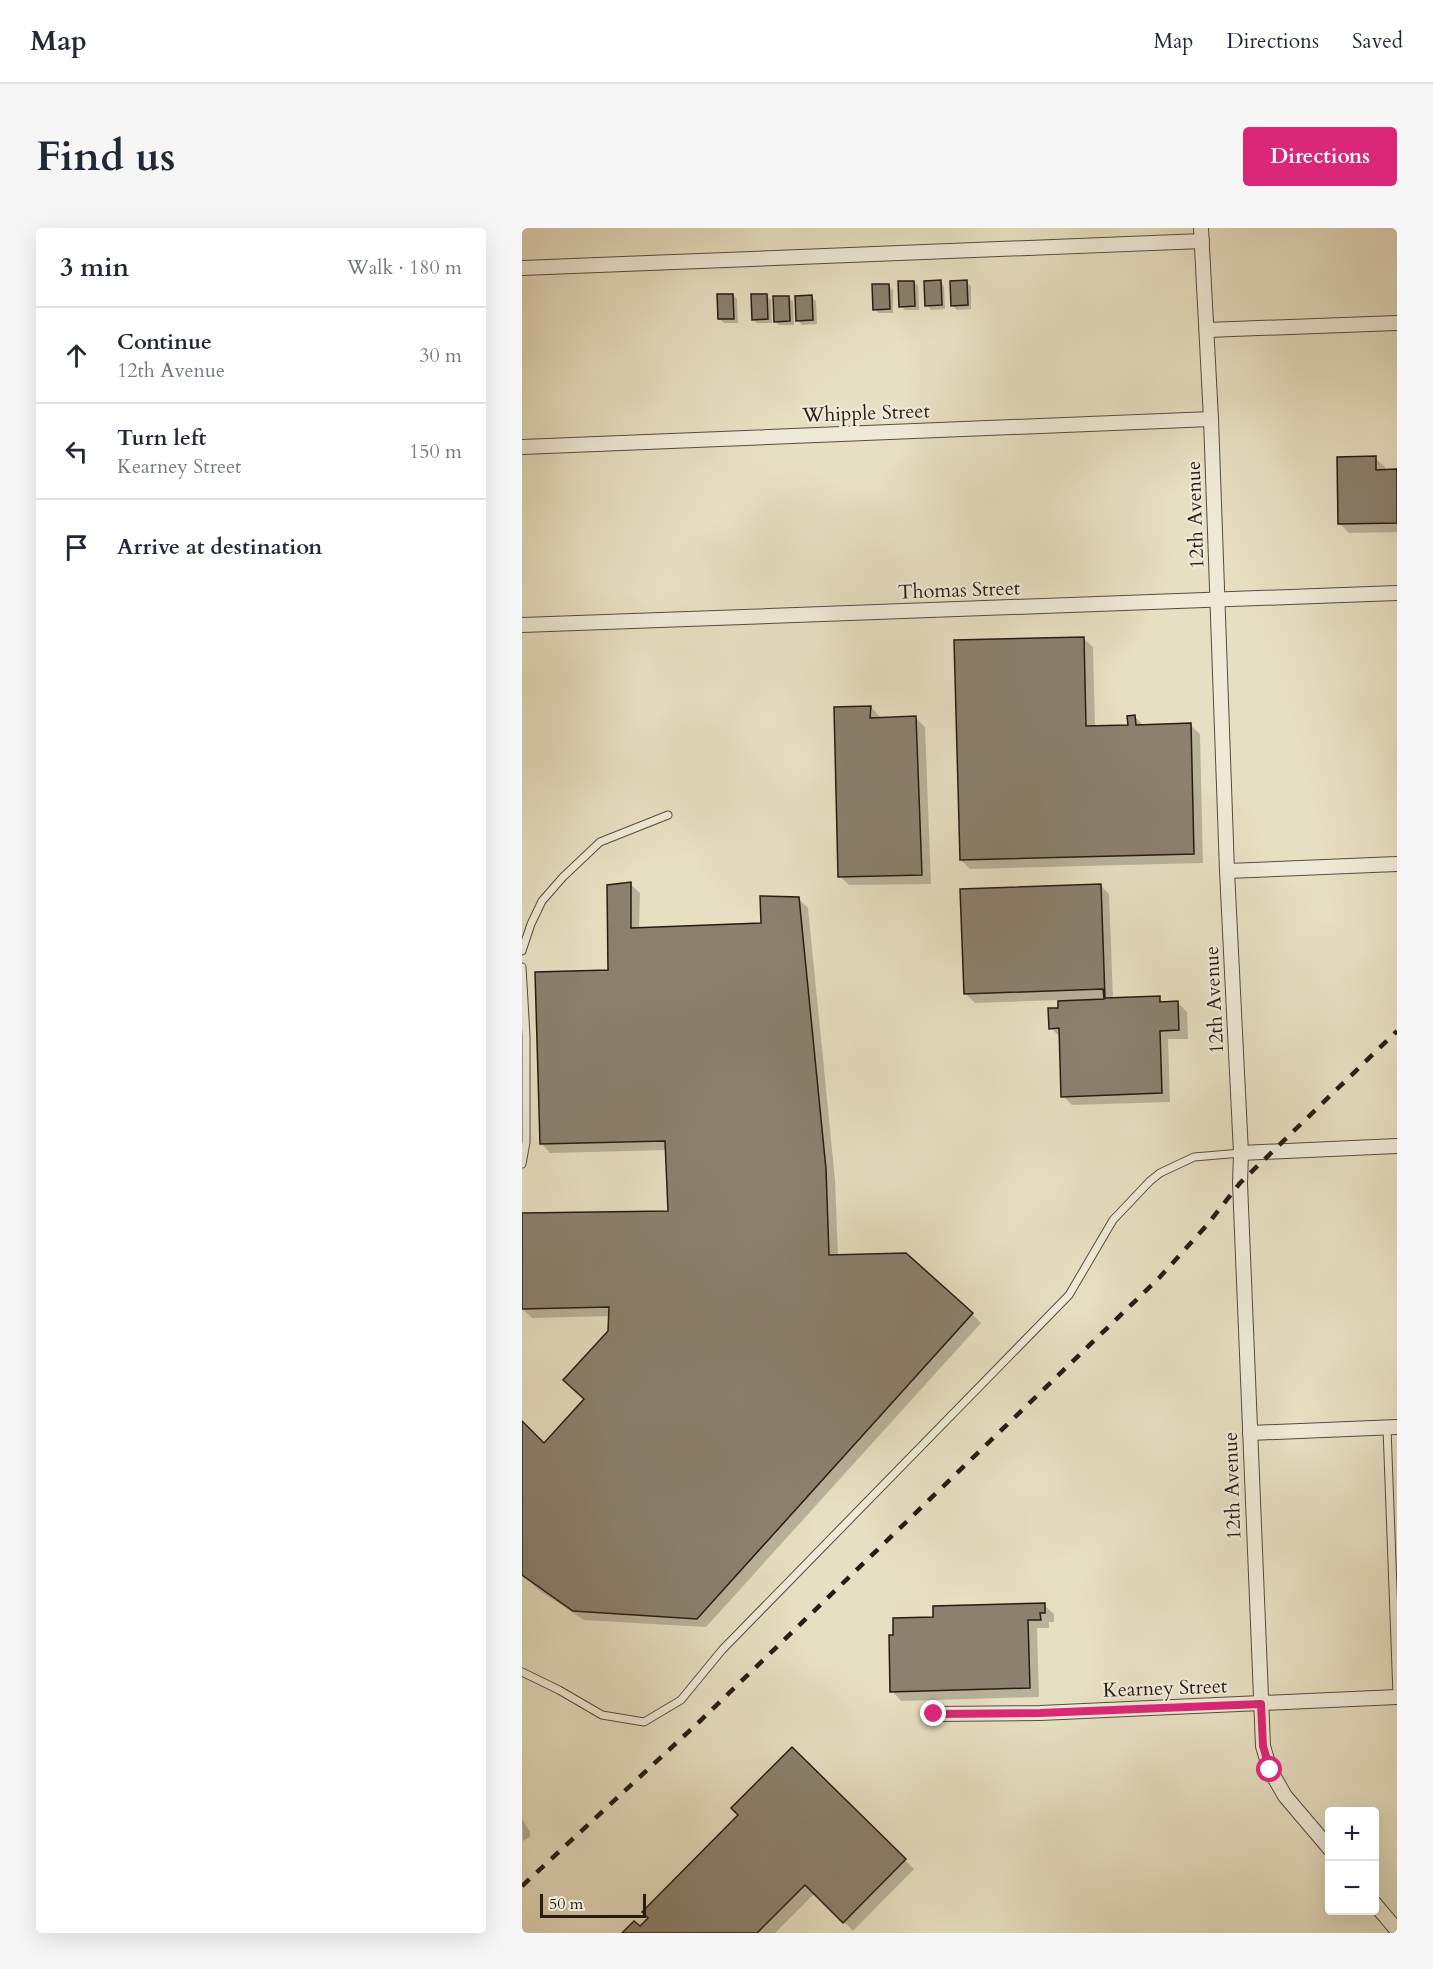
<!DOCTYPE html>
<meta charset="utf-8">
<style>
body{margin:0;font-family:Cardo,serif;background:#f6f6f7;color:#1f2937}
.controls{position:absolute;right:18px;bottom:18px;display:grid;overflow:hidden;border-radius:6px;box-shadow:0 6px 24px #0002}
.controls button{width:54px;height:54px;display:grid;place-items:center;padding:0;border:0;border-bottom:2px solid #e0e1e3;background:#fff;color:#1f2937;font:30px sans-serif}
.scale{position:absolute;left:18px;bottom:15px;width:106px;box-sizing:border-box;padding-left:6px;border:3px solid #271b14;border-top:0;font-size:16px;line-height:21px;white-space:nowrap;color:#271b14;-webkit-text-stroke:4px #efead7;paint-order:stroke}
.stop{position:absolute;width:18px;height:18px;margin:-14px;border:4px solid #db2777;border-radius:50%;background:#fff}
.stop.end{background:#db2777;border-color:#fff;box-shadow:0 2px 6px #0008}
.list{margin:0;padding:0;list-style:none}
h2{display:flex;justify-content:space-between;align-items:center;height:78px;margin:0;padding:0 24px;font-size:26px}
h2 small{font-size:20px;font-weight:400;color:#747a83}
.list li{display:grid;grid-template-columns:39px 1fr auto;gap:18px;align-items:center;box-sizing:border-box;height:96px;padding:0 24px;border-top:2px solid #e0e1e3}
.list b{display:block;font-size:22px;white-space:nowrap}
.list p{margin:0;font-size:20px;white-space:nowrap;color:#747a83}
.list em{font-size:20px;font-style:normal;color:#747a83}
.icon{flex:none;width:33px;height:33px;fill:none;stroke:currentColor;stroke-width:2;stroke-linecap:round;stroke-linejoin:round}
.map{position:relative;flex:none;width:875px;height:1705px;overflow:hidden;border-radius:6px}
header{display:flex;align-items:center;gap:36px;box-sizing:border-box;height:84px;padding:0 30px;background:#fff;border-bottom:2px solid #e0e1e3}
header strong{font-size:28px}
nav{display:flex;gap:33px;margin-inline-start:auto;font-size:21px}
.intro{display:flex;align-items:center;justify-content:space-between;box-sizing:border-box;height:144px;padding:0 36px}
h1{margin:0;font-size:42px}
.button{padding:15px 27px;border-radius:6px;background:#db2777;color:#fff;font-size:21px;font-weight:700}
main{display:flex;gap:36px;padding:0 36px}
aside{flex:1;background:#fff;border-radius:6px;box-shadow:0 6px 24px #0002}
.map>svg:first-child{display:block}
.shadow{fill:#0003}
.building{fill:#8b816e;stroke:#271b14;stroke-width:1.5}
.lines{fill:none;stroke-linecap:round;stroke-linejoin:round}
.lane-casing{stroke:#574c3f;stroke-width:9}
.street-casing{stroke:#574c3f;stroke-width:16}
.lane{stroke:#efead7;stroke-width:7}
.street{stroke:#efead7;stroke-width:14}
.rail{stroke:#271b14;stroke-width:4.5;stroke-dasharray:10 10;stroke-linecap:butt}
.route{stroke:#db2777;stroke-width:8}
.labels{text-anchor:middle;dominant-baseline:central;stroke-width:4.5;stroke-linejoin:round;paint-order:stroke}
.street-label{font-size:20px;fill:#271b14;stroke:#efead7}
</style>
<header>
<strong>Map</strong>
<nav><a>Map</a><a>Directions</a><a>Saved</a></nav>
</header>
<div class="intro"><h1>Find us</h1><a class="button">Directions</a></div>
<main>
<aside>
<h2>3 min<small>Walk · 180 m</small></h2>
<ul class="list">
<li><svg class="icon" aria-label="ahead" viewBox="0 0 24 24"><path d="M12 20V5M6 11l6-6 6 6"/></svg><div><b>Continue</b><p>12th Avenue</p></div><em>30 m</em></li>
<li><svg class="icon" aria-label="left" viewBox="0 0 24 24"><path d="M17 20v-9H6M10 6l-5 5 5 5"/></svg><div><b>Turn left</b><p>Kearney Street</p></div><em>150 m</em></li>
<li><svg class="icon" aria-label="arrive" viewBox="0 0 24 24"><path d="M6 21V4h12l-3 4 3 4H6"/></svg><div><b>Arrive at destination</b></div></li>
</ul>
</aside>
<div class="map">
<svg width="875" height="1705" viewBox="0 0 875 1705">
<rect width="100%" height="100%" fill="#e7dfc1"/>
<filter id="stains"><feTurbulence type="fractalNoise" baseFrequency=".00333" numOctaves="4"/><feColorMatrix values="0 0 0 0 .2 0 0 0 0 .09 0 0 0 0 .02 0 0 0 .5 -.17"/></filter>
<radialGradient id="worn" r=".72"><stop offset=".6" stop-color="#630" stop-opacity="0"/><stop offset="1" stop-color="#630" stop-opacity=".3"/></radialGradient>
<g class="shadow">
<path d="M392 54 396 58 397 82H383L379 78Z"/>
<path d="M418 54 422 58 423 81 409 82 405 77Z"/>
<path d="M444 54 449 58V81L435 82 431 78Z"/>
<path d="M366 57 371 62V85H357L353 81Z"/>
<path d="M211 67 215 71 216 95H202L197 91Z"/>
<path d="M244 67 249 72 250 95H235L231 91Z"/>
<path d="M266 69 271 74 272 97H257L253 93Z"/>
<path d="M289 69 294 73 295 96 280 97 276 93Z"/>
<path d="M853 230 863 239V243H875V304L827 305 818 296Z"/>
<path d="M561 410 571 419 573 499 607 498 613 489 622 498 668 497 678 506 681 635 448 641 439 632Z"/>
<path d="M349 479 358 489V491L394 490 403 499 409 656 327 657 318 648Z"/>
<path d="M108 656 118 665 117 701 240 696 277 671 286 680 313 952 316 1028 450 1086 459 1095 184 1399 62 1392 18 1363 0 1346V1196L22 1217 64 1171 88 1103V1088L10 1090 0 1080V987L148 984 145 922 28 925 19 915 87 743Z"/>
<path d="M578 657 587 666 591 772 637 770 642 775 655 774 665 784 666 811H646L648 874 550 877 541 868 539 810 529 800 537 781V772L453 775 444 766Z"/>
<path d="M522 1377 532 1386V1394H527V1400H515L517 1469 379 1473 370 1463Z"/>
<path d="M270 1521 392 1641 331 1703 293 1665 253 1705H102L118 1701 218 1587Z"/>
<path d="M0 1591 8 1604V1609L1 1613Z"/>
</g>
<g class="building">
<path d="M419 52 420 77 403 78 402 53Z"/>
<path d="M445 52 446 77 429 78 428 53Z"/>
<path d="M376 53H392L393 78 377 79Z"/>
<path d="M350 56H367L368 81 351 82Z"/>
<path d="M195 66H211L212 91H196Z"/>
<path d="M229 66H245L246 91 230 92Z"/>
<path d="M290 67 291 92 274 93 273 68Z"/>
<path d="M251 68H267L268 93 252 94Z"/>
<path d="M854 228V242L875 241V295L816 296 815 229Z"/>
<path d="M562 409 564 498 606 497 605 488 613 487 614 497 669 495 672 626 438 632 432 412Z"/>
<path d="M349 478 348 490 394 488 400 647 316 649 312 479Z"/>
<path d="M109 654V700L239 695 238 668 277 669 304 941 307 1027 384 1025 451 1085 175 1391 51 1383 0 1347V1193L22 1215 62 1171 41 1152 86 1103 87 1079 0 1081V985L146 983 143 913 18 916 13 744 86 742 85 657Z"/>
<path d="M579 656 583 770 638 768V774L656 773 657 802 638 803 640 865 539 869 537 800 527 801 526 780H536V773L582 771 581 761 442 766 438 661Z"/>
<path d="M523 1375V1385H518L519 1392H506L508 1460 368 1464 367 1407H371V1390L411 1389V1378Z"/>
<path d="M270 1519 384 1631 321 1695 283 1657 235 1705H100L112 1693 118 1698 126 1690 120 1684 216 1587 209 1580Z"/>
</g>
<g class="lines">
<defs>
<g id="lane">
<path d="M0 723 9 696 20 673 41 649 78 614 146 587"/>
<path d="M0 739 4 808V914L0 936"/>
<path d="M865 1200 875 1467"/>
<path d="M0 1444 37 1462 80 1487 122 1494 159 1472 200 1422 547 1067 591 992 628 953 638 945 672 929 719 925"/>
</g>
<g id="street">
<path d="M679 0 689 191 705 643 719 925 718 955 741 1518 748 1542 763 1568 808 1621"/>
<path d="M0 40 680 13"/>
<path d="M685 102 875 95"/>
<path d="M0 219 689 191"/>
<path d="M0 397 875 365"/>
<path d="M705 643 875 636"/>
<path d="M719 925 875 918"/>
<path d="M728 1205 875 1199"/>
<path d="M412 1486 518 1485 875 1469"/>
<path d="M852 1675 875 1702"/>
</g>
</defs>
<use href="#lane" class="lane-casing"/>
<use href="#street" class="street-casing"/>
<use href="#lane" class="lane"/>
<use href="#street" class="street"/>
<path class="rail" d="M0 1658 177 1494 637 1050 685 997 718 955 875 803"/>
</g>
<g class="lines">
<path class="route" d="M412 1486 518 1485 739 1476 741 1518 748 1542"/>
</g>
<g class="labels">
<g class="street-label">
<text transform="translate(344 185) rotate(-2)">Whipple Street</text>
<text transform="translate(673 287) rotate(-92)">12th Avenue</text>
<text transform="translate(437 362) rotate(-2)">Thomas Street</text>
<text transform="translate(692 772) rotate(-93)">12th Avenue</text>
<text transform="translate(710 1258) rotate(-92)">12th Avenue</text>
<text transform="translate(643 1460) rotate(-2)">Kearney Street</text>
</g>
</g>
<rect width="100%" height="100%" filter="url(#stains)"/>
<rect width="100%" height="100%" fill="url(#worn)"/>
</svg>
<div class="controls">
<button>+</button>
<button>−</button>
</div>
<div class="scale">50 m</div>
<div class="stop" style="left:748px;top:1542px"></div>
<div class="stop end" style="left:412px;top:1486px"></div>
</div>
</main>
